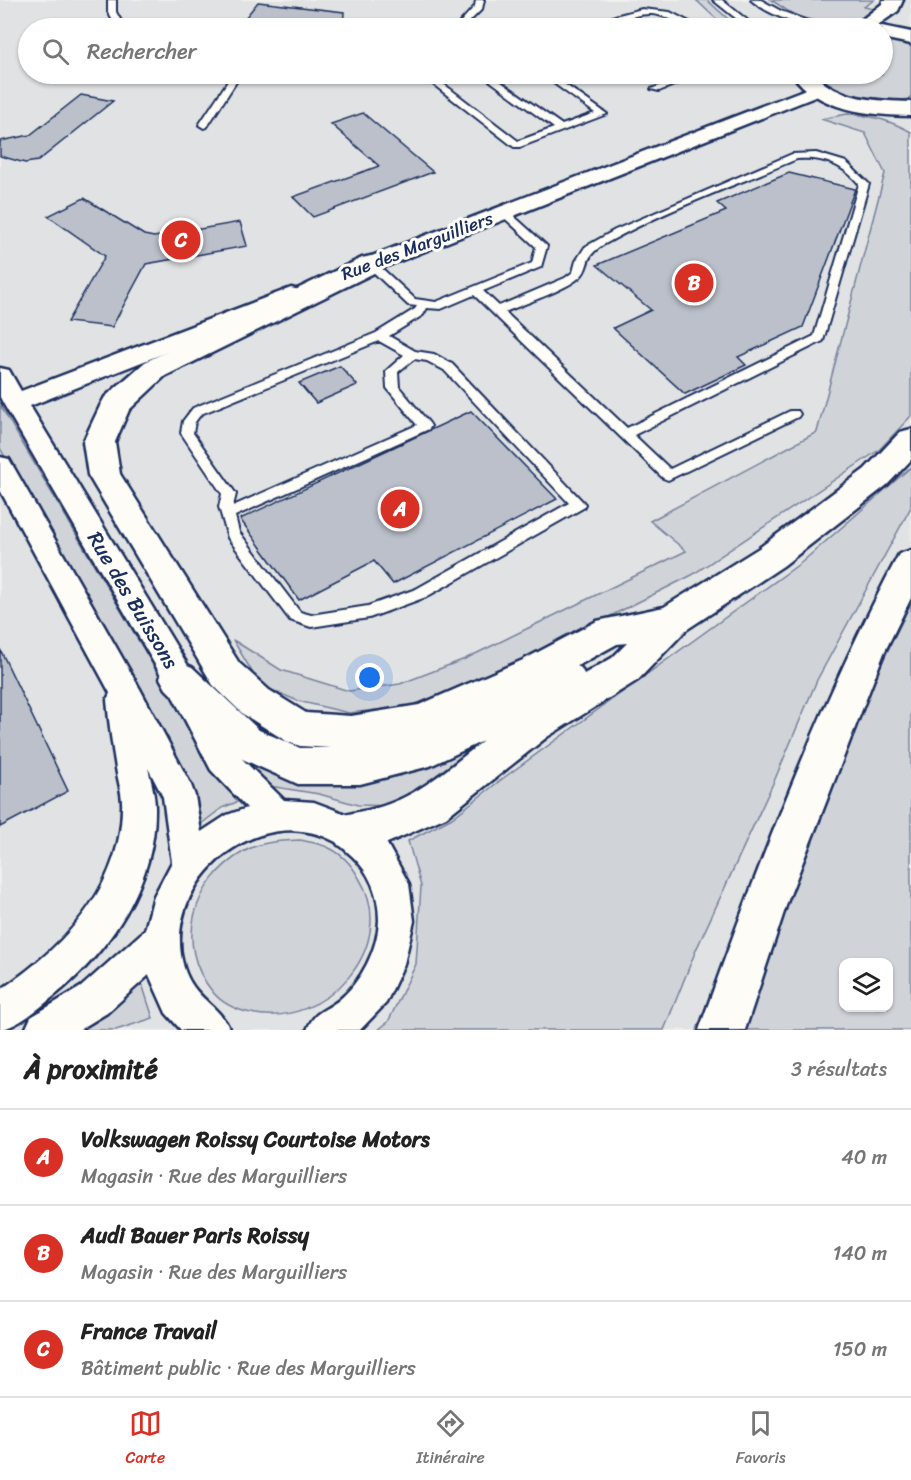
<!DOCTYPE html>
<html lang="fr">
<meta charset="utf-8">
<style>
body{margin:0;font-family:Sriracha,sans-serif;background:#f2f2f2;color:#222}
.controls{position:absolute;right:18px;bottom:18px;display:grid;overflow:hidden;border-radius:12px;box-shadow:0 2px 4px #0004}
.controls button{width:54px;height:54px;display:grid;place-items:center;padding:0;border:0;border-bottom:2px solid #e0e0e0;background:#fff;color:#222;font:30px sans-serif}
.you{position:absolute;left:370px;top:678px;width:21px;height:21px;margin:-15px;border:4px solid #fff;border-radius:50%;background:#1a73e8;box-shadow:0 0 0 9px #1a73e833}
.badge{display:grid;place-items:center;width:39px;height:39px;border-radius:50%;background:#d93025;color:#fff;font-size:20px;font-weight:700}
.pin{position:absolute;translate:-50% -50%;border:3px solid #fff;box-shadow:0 2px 6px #0006}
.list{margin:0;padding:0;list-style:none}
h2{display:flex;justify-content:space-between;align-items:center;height:78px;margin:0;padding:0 24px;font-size:26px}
h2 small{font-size:20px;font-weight:400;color:#767676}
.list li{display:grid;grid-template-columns:39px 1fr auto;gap:18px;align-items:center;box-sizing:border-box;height:96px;padding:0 24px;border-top:2px solid #e0e0e0}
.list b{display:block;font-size:22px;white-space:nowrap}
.list p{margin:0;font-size:20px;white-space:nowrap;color:#767676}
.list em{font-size:20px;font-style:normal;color:#767676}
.icon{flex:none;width:33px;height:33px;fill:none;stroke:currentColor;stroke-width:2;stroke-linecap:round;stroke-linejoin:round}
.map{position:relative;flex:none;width:911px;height:1030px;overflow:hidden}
.search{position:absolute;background:#fff;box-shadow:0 2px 4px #0004;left:18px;right:18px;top:18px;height:66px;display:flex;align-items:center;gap:15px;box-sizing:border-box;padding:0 21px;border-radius:33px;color:#767676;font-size:22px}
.sheet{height:366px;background:#fff}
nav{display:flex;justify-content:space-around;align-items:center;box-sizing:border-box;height:84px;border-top:2px solid #e0e0e0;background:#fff;font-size:16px;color:#767676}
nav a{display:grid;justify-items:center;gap:3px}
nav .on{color:#d93025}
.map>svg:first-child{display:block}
.built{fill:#e0e2e3;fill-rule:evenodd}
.green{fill:#d0d3d8;stroke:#76819b;stroke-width:1.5;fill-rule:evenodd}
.building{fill:#bbc0ca;stroke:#1b2f5e;stroke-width:1.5}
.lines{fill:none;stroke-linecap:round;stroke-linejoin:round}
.lane-casing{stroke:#1b2f5e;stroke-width:4}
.street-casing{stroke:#1b2f5e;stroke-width:5}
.secondary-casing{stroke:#1b2f5e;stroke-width:5}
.lane{fill:#fdfcf7;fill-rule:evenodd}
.street{fill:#fdfcf7;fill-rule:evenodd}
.secondary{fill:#fdfcf7;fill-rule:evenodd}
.labels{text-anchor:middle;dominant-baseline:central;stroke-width:6;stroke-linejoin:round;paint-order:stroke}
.far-street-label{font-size:18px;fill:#1b2f5e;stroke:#fdfcf7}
.street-label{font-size:21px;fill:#1b2f5e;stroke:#fdfcf7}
</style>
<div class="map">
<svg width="911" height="1030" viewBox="0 0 911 1030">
<rect width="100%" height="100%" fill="#f0f0ee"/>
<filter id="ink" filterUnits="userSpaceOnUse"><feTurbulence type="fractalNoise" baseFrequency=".0167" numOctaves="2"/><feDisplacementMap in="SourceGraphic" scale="12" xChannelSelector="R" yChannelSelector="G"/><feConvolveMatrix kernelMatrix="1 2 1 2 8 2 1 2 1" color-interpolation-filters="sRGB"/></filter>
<g filter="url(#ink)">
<path class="built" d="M0 0H911V1030H0ZM28 28H882V74H28ZM844 962H888V1008H844Z"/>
<g class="green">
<path d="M696 0H707L738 28H726Z"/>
<path d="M771 0H874L864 7 878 10C856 27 826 25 800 17 790 14 780 5 771 0Z"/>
<path d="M883 38 911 45V99C879 104 841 96 817 74H882Z"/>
<path d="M847 114C871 115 890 120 911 132V416L879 450 692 575 515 664 411 706 349 713 298 701 260 685 233 640 281 670 349 691 400 684 465 659 686 551 650 521 817 432 885 173 865 133 821 119Z"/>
<path d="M0 405 220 779 242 800 222 808 201 824 197 799 0 448Z"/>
<path d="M911 467V507L817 680 775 779 696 950 664 1030H378L388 1022 416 964 421 886 408 841 452 818 502 779 802 562Z"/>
<path d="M911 603V1030H740L830 770ZM844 962H888V1008H844Z"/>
<path d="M489 733 495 741 397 806 358 805 319 794 269 786 250 771 252 762Z"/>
<path d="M300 840C309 842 319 843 327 847 341 853 352 865 359 878 401 946 325 1030 251 1013 237 1010 221 1003 212 991 174 944 193 881 243 852 261 841 281 841 300 840Z"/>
<path d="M142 984 153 1018 116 1030H73Z"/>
</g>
<g class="building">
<path d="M258 2 344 12 343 28H237Z"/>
<path d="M81 95 113 101 38 161 25 163 0 156V141L30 135Z"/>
<path d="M363 113 433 172 313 217 293 197 379 166 331 124Z"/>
<path d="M789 173 855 189 803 327 738 357 746 365 685 394 613 328 651 310 597 265 726 211 717 203Z"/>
<path d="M84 198 144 235 154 237 240 222 247 246 146 264 112 327 67 322 105 256 48 216Z"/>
<path d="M340 366 357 385 316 403 299 383Z"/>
<path d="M471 411 557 499 393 584 374 561 299 600 240 519Z"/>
<path d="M0 649 68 791 0 827Z"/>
</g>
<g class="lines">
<defs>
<g id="lane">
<path d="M108 0H116V12L125 28H117L108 12Z"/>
<path d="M476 0H484L482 9 463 28H455L475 6Z"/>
<path d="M713 0H722L757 28H748Z"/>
<path d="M751 0H761L781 11 826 28C806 30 766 13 751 0Z"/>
<path d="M642 9 670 12 701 28C685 30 670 15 652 14 628 13 606 31 583 28L615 16Z"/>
<path d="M215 74 267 76 352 74 348 77 284 81 238 79 207 127 204 128 199 125 230 78Z"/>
<path d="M447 74H458L441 82 518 141 554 128 481 74H490L562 125 595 113 541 74H550L607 114 520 147H514L429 81Z"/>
<path d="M691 74H702L659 91 651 89Z"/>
<path d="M816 153 846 162 869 184 823 341 634 435 670 469 790 411H798L800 414 798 417 668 480 663 478 474 295 441 309 427 308 423 315 389 336 415 351 434 354 452 364 585 504 583 508 426 597 369 618 311 627 290 620 228 538 219 507 222 494 181 433 183 421 193 408 376 333 415 309 417 306 408 305 367 266V262H375L415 299 436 302 532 263 536 247 498 212 503 209 507 210 547 246 541 267 483 291 499 306 565 278 573 272 576 261 585 247 615 230 792 154ZM797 159C823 157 842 164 859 184L814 336 627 428 505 312C525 303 564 291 580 277 591 267 582 258 603 245 663 211 733 186 797 159ZM379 341 404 355 386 371 387 388 417 425 233 506 236 494 193 433 195 422 201 414ZM414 359 427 361 444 370 569 503 416 589 368 606 311 615 300 612 239 532 235 516 429 429 431 426 429 423 399 387 398 372Z"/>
</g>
<g id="street">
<path d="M819 84 825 85 828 89 825 93 354 279 346 281 338 279 335 274 338 269Z"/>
<path d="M291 288 299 290 302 295 299 300 30 406 190 669 233 750 284 800 314 802 359 819 386 842 409 884 414 921 404 964 386 1003 360 1030H307C315 1010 324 1012 339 1000 361 982 378 949 379 920 379 895 370 872 351 855 346 851 340 844 334 841 258 801 165 880 182 960 190 999 218 1002 230 1030H181L166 1013 149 975 107 1013 79 1030H25L31 1017 81 987 145 930 154 896 172 862 163 797 148 768C151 781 155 795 155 808 156 883 110 951 54 996 38 1009 20 1025 0 1030V990C63 948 121 888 122 808 123 795 118 781 116 768 112 745 109 723 107 700L110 693 0 490V457L9 459 140 689 191 785 195 796 201 832 227 815 247 808 211 770 168 687 3 403 0 397V368L9 370 21 391Z"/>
</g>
<g id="secondary">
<path d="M883 0H903L898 11 875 27 882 26 911 32V44L882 38V28H851L882 4Z"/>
<path d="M792 74H814C838 100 878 101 911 102V116C870 115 818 111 792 74Z"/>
<path d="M371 256 380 258 384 264 380 270 165 376 129 410 115 442 120 474 239 663 269 690 306 713 351 716 419 705 523 660 597 621 664 607 759 548 865 469 900 432 911 429V460L887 485 783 566 686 630 638 680 547 737 446 817 385 844 352 850 338 845 332 831 338 817C352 812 368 811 383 806 421 794 452 765 483 741L430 766 360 784H298L231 754 166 689 160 678 166 667 179 662 192 667 259 730 300 748H331L300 746 286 741 243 714 213 685 88 475 83 442 101 404 105 397 145 362 362 258ZM627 643 612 658 584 674 581 668 577 666 617 644Z"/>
<path d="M911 550V598L884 653 788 900 745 1030H699C757 868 818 706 899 554Z"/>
</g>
</defs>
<use href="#lane" class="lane-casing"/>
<use href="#street" class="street-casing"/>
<use href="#secondary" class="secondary-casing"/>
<use href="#lane" class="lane"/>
<use href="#street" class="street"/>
<use href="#secondary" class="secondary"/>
</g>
</g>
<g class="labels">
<g class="far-street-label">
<text transform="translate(417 246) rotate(-21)">Rue des Marguilliers</text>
</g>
<g class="street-label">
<text transform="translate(133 600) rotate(59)">Rue des Buissons</text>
</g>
</g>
</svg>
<div class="controls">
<button><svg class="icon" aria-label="layers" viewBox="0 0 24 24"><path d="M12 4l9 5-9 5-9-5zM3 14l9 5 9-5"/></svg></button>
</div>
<div class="you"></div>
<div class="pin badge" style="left:400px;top:509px">A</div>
<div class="pin badge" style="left:694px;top:283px">B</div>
<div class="pin badge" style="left:181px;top:240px">C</div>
<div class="search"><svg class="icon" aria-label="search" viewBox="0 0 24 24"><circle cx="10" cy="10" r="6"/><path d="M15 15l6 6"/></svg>Rechercher</div>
</div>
<section class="sheet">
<h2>À proximité<small>3 résultats</small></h2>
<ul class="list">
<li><span class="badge">A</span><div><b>Volkswagen Roissy Courtoise Motors</b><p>Magasin · Rue des Marguilliers</p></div><em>40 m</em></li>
<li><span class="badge">B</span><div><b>Audi Bauer Paris Roissy</b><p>Magasin · Rue des Marguilliers</p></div><em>140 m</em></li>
<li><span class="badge">C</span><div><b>France Travail</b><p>Bâtiment public · Rue des Marguilliers</p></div><em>150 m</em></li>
</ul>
</section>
<nav>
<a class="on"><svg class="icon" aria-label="map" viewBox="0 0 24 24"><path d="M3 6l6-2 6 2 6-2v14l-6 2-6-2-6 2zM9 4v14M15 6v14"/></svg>Carte</a>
<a><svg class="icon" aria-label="directions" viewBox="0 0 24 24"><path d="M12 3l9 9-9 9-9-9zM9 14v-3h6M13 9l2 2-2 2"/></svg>Itinéraire</a>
<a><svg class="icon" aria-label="saved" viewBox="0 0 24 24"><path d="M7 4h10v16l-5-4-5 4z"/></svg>Favoris</a>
</nav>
